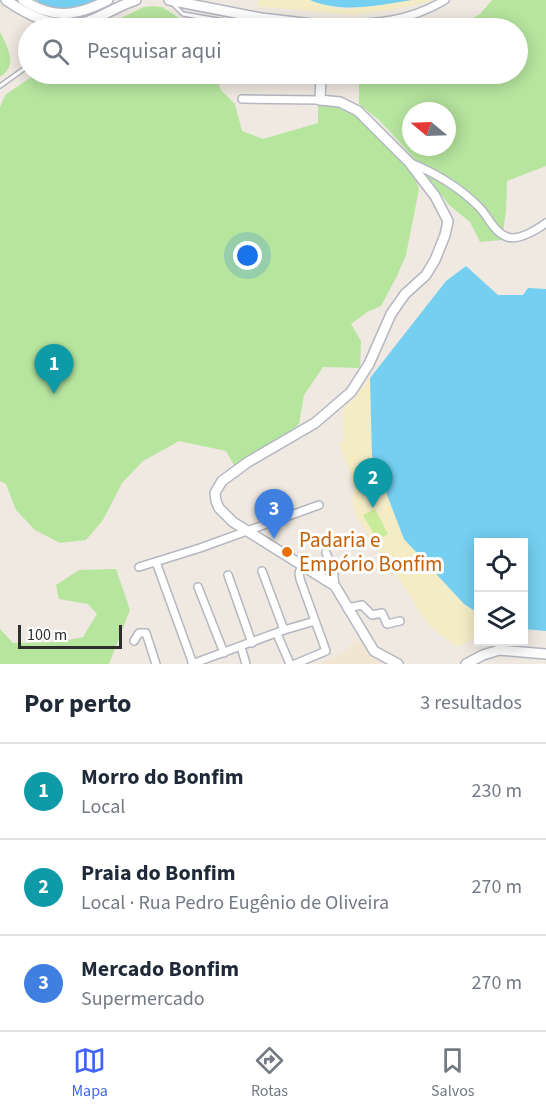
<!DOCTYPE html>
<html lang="pt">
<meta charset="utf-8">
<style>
body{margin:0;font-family:"Source Sans 3",sans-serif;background:#f2f2f3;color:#1f2937}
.controls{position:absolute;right:18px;bottom:18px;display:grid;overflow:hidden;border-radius:0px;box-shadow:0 3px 15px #0003}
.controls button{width:54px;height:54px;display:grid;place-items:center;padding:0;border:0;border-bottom:2px solid #e0e1e3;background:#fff;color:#1f2937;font:30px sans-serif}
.compass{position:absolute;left:402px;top:102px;width:54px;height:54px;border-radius:50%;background:#fff;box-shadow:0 3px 15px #0003;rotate:289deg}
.scale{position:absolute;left:18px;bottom:15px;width:104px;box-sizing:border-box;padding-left:6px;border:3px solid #2e2e2e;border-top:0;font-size:16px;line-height:21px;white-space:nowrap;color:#2e2e2e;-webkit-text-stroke:4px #fff;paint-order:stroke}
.you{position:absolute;left:248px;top:256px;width:21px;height:21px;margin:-15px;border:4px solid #fff;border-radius:50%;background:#1a73e8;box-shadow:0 0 0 9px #1a73e833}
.badge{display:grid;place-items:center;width:39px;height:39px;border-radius:50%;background:#4264fb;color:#fff;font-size:20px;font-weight:700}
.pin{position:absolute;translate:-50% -50px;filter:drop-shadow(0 2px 3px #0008)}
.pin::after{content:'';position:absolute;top:32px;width:21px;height:18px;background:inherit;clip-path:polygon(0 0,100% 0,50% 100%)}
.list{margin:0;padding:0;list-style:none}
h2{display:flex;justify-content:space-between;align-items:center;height:78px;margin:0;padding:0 24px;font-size:26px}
h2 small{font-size:20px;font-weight:400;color:#747a83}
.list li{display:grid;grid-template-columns:39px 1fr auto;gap:18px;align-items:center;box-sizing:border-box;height:96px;padding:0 24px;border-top:2px solid #e0e1e3}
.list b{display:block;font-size:22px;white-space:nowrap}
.list p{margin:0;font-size:20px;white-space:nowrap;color:#747a83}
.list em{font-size:20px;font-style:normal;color:#747a83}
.icon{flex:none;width:33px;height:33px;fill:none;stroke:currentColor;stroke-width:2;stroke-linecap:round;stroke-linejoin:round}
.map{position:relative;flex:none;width:546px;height:664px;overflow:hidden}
.search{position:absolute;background:#fff;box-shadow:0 3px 15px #0003;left:18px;right:18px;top:18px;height:66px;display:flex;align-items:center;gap:15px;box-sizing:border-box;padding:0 21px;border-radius:33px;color:#747a83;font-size:22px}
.sheet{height:366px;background:#fff}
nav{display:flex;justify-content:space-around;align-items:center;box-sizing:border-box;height:84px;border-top:2px solid #e0e1e3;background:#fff;font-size:16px;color:#747a83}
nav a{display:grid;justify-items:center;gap:3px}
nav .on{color:#4264fb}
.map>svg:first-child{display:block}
.education{fill:#f0e6d1}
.green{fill:#b6e59e;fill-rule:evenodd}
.sand{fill:#f3ecc5}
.pitch{fill:#c9ec9a}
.water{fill:#75cff0}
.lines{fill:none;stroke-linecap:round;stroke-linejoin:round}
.service-casing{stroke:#b4b7c1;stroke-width:6}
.minor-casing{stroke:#b4b7c1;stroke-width:10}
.secondary-casing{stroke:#b4b7c1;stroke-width:12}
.service{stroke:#fff;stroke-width:3}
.minor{stroke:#fff;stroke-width:7}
.secondary{stroke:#fff;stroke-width:9}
.food-dot{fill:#e8710a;stroke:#fff;stroke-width:2}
.labels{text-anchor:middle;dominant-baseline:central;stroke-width:6;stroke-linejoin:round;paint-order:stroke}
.food-label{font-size:21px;fill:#c56008;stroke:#fff;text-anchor:start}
</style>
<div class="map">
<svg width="546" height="664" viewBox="0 0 546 664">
<rect width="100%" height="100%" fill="#efe9e1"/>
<path class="education" d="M355 641H361L379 664H320L344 652Z"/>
<g class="green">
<path d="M492 0H546V166L507 181 506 210 502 240 480 242 470 222 449 205 414 158 379 120 359 104V74H518V28H457L480 14ZM411 111H447V147H411Z"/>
<path d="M153 6 162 7 195 28H100L144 7Z"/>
<path d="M0 32C7 46 19 66 0 77Z"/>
<path d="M36 74H214L221 90 235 104 242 131 263 139 318 123V100L350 105 409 162 419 189 406 255 397 276 381 306 367 312 351 324 361 341 360 368 323 367 304 395 299 424 238 472 226 451 179 441 143 461 122 483 103 520 86 540 60 543 35 530 16 510 6 484 0 481V107L5 95Z"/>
<path d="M116 569 130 610 109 664H0V629L13 643 58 642 83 637 97 614 88 604 59 599 56 585 79 570Z"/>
</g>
<g class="sand">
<path d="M258 0H310L335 8 350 9 412 0H435L392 10 351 15 257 6Z"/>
<path d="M370 378 372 456 404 539 464 604 478 613V636L458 647C444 638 431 629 422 615 411 599 403 580 389 567L356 516 352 499 354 491 350 471 338 443 344 441 343 420 345 407 354 399Z"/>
</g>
<g class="pitch">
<path d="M362 466 366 482 357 484 354 468Z"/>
<path d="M375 509 388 534 377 540 363 515Z"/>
</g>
<g class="water">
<path d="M36 0H97C81 9 51 13 36 0Z"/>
<path d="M310 0H412C377 5 343 14 310 0Z"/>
<path d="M466 266 498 295H523L528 288 546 289V631L524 629V542H478V613L464 604 404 539 372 456 371 418 370 378 446 281Z"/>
</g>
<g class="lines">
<defs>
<g id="service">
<path d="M173 4 183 14 264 28"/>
<path d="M84 28 89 25 88 23"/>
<path d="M0 86 28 66"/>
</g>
<g id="minor">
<path d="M321 25C368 23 403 25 445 0"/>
<path d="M242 99 320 100"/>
<path d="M411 163C435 173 459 187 478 206 488 215 493 232 507 237 519 241 536 230 546 223"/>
<path d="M326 553 333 569 335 586"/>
<path d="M156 562 193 664"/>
<path d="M139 567 200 548 319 505"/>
<path d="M262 571 284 630"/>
<path d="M228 575 252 643"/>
<path d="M198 587 224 653"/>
<path d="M347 608 362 605 372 615 382 613 387 624 400 621"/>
<path d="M277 634 290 664"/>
<path d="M134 641 139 633H146L156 664"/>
<path d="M241 647 246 664"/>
<path d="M192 664 284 630 315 621"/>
<path d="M295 664 326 651 300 579 299 573 302 565"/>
</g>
<g id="secondary">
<path d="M6 0C29 16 60 32 89 21 105 15 120 5 136 0"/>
<path d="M23 0C54 20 77 16 108 0"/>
<path d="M169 0 261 18 321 25V28"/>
<path d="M321 74 320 100 340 102 358 111 409 162 435 196 448 221 445 235 435 260 426 275 405 294 391 314 369 364 351 392 315 423 248 462 222 481 215 493 216 501 219 508 233 522 335 586 374 651 398 664"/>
<path d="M466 664 483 655 499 650 546 654"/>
</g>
</defs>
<use href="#service" class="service-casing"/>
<use href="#minor" class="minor-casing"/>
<use href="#secondary" class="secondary-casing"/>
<use href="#service" class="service"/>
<use href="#minor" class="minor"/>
<use href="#secondary" class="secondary"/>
</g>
<circle class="food-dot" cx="287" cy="552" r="6"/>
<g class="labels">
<g class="food-label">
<text x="299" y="540">Padaria e<tspan x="299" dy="24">Empório Bonfim</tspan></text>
</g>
</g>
</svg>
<div class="controls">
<button><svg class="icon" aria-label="locate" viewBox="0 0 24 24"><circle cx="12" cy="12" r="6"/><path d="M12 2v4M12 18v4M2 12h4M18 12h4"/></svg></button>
<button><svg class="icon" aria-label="layers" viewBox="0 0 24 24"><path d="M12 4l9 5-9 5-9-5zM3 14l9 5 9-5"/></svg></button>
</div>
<svg class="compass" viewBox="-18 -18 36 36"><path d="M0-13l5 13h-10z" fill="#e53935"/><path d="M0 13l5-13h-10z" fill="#747a83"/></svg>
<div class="scale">100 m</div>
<div class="you"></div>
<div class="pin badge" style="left:54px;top:394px;background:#0f9aa8">1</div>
<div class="pin badge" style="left:373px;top:508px;background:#0f9aa8">2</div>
<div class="pin badge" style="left:274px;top:539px;background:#3f7fe0">3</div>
<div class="search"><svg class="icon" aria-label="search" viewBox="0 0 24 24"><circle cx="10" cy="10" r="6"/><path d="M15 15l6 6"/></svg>Pesquisar aqui</div>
</div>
<section class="sheet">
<h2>Por perto<small>3 resultados</small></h2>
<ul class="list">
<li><span class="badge" style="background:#0f9aa8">1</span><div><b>Morro do Bonfim</b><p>Local</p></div><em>230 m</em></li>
<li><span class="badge" style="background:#0f9aa8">2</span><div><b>Praia do Bonfim</b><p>Local · Rua Pedro Eugênio de Oliveira</p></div><em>270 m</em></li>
<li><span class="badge" style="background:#3f7fe0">3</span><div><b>Mercado Bonfim</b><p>Supermercado</p></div><em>270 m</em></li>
</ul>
</section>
<nav>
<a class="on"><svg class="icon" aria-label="map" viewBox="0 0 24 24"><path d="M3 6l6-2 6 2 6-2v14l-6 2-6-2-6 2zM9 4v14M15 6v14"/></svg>Mapa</a>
<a><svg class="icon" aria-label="directions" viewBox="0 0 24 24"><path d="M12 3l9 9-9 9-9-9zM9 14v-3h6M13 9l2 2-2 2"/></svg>Rotas</a>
<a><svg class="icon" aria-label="saved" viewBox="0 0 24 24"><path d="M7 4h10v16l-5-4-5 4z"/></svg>Salvos</a>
</nav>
